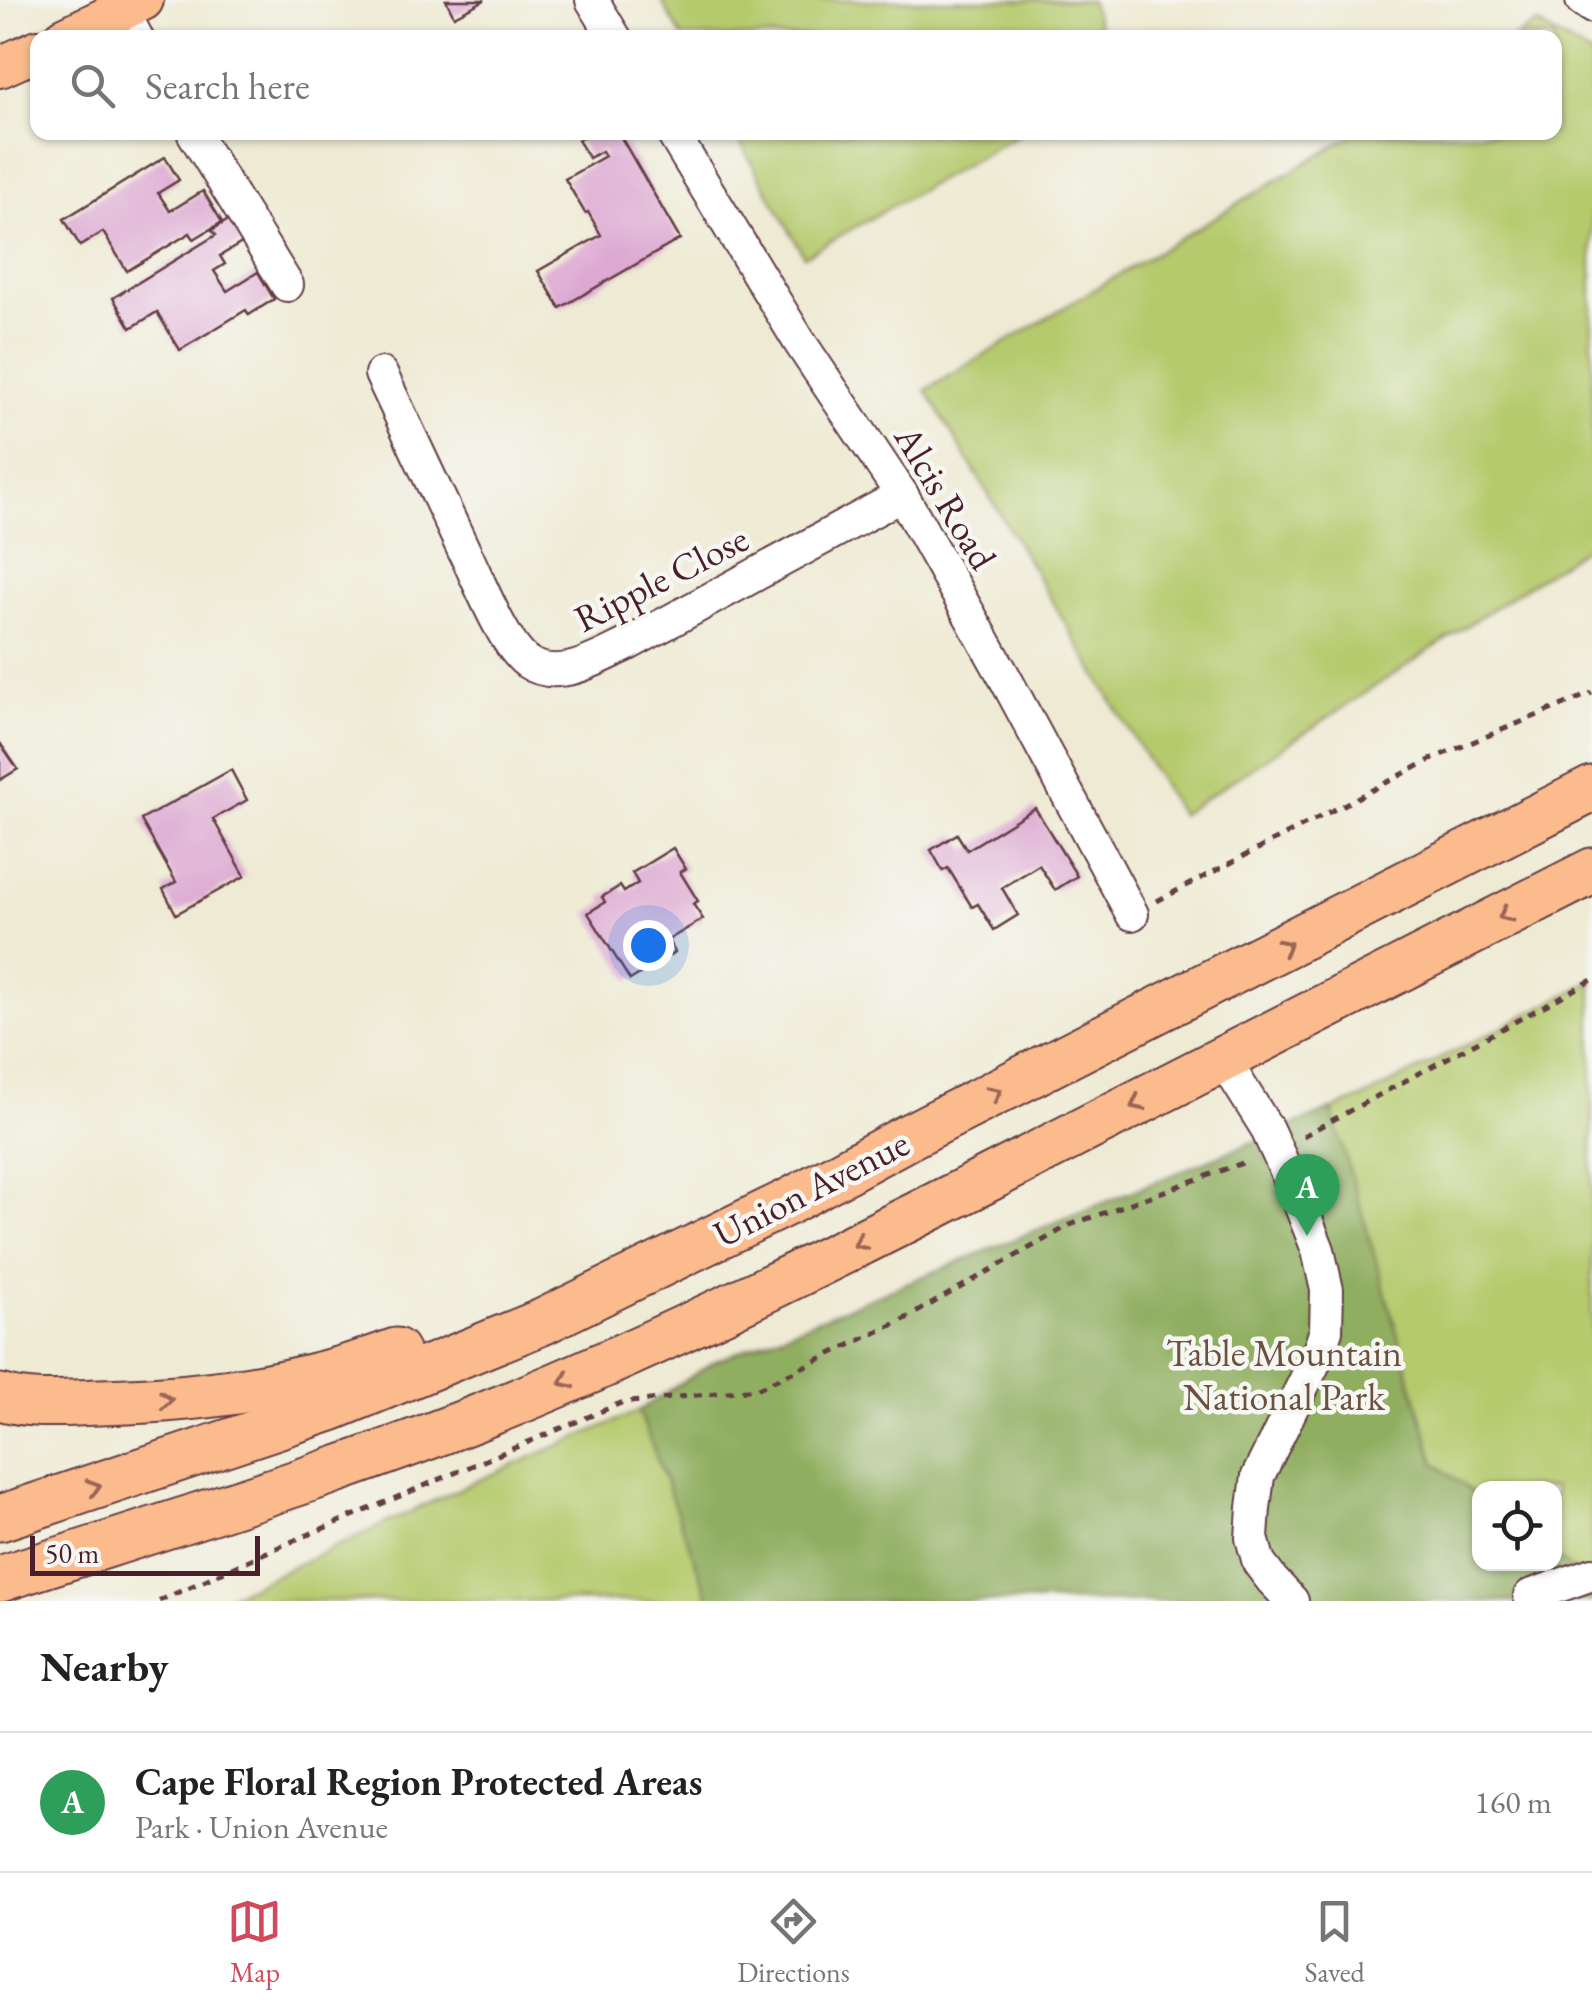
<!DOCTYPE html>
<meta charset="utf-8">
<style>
body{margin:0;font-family:"EB Garamond",serif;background:#f6f6f6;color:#222}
.controls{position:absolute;right:30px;bottom:30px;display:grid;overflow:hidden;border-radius:20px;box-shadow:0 2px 8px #0004}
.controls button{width:90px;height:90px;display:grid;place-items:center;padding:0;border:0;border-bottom:2px solid #e0e0e0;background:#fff;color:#222;font:50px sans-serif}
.scale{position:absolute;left:30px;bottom:25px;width:230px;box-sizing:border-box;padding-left:10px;border:5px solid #4a1f2b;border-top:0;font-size:28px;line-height:35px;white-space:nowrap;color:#4a1f2b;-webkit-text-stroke:8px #f6f6f2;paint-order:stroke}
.you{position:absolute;left:648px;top:945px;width:35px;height:35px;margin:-25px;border:8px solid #fff;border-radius:50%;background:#1a73e8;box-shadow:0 0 0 15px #1a73e833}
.badge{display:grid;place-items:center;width:65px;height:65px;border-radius:50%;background:#d1495b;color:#fff;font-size:32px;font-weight:700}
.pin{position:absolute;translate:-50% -82px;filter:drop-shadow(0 2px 5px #0008)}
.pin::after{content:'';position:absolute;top:52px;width:35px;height:30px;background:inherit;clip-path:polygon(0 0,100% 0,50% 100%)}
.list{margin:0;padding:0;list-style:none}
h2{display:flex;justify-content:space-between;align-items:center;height:130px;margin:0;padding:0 40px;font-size:42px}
h2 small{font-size:32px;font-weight:400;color:#767676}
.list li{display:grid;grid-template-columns:65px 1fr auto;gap:30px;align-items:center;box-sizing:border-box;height:140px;padding:0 40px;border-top:2px solid #e0e0e0}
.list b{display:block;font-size:38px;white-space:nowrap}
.list p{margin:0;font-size:32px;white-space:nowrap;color:#767676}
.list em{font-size:32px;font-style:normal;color:#767676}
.icon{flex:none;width:55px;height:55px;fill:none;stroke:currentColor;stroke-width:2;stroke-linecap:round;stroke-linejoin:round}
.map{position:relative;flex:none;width:1592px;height:1601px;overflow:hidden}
.search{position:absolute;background:#fff;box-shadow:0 2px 8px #0004;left:30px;right:30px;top:30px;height:110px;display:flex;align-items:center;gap:25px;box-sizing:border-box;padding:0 35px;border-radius:20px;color:#767676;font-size:38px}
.sheet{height:270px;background:#fff}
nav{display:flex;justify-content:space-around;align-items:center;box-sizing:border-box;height:140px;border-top:2px solid #e0e0e0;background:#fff;font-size:28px;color:#767676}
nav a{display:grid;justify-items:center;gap:5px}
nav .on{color:#d1495b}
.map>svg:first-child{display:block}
.green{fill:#b5ca6d;stroke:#80744c;stroke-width:2.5;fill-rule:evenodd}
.forest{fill:#90ae60;stroke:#6d6646;stroke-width:2.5}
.building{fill:#dda8d2}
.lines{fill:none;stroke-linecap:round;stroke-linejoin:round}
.minor-casing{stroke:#633d44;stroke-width:36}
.major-casing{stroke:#633d44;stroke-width:44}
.highway-casing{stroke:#633d44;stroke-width:49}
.path{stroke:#633d44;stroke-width:5;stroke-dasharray:8 8;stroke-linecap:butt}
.minor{stroke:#fff;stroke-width:32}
.major{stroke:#fbbb8d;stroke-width:40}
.highway{stroke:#fbbb8d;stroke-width:45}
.oneway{stroke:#9a6557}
.labels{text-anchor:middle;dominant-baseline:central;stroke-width:9;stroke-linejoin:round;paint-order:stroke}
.street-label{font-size:38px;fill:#4a1f2b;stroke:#f6f6f2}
.park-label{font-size:38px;fill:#6a523f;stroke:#f6f6f2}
</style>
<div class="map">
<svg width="1592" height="1601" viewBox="0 0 1592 1601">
<rect width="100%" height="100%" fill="#f6f6f2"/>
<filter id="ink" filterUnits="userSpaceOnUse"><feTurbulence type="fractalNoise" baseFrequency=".01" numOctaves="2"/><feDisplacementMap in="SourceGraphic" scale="20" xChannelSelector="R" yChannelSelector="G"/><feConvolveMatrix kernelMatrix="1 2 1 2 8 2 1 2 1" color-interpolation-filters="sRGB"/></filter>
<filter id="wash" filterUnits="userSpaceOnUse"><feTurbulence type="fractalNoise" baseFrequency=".0048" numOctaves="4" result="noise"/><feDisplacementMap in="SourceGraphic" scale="40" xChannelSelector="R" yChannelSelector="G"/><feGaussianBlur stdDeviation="2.25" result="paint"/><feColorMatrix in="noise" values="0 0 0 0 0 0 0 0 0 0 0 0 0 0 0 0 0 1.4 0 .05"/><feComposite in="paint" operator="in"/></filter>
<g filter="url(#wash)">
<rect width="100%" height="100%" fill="#eeead3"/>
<g class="green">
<path d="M661 0H1090L1098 24 1092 38 682 37Z"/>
<path d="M1537 24 1592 56V543L1180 815 926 390 1356 133 1554 132V38L1515 37Z"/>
<path d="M735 133H1021L804 256Z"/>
<path d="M1592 981V1601H219L470 1484 639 1411 713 1362 1367 1096ZM1480 1488H1554V1564H1480Z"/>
</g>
<path class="forest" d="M1332 1110 1435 1463 1479 1498 1480 1564H1554L1555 1556 1592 1585V1601H710L639 1411 713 1362Z"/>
<g id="blocks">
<g class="building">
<path d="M446 0H485L454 16Z"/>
<path d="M592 132H618L680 239 560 308 538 271 601 235 588 212 585 213 565 179 605 156 602 151 589 158 578 140Z"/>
<path d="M165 157 179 180 158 193 170 211 203 191 222 222 194 239 190 233 127 271 103 232 80 246 64 219Z"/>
<path d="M232 218 245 241 220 256 225 264 214 271 227 291 258 272 274 299 249 315 246 310 180 350 157 312 131 328 113 298 216 235 212 230Z"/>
<path d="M0 743 18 769 0 780Z"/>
<path d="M231 770 247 800 213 819 245 876 176 914 163 889 176 882 141 820Z"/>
<path d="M1035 808 1077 876 1055 890 1039 865 1002 888 1018 915 994 930 978 904 972 907 948 868 943 871 931 850 957 834 967 850Z"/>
<path d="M673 848 686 869 680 872 698 901 693 904 703 919 668 940 675 952 630 980 588 913 605 902 602 897 620 886 624 892 638 883 632 873Z"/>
</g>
</g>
</g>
<g filter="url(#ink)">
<use href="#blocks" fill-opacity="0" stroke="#633d44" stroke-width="2.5"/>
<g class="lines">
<defs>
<g id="minor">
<path d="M592 0 615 38"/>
<path d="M1582 0 1592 7"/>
<path d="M122 10 137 38"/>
<path d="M193 132 287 285"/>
<path d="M672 132 799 341 902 495 1005 678 1132 914"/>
<path d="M381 374C409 434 438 495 466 555 480 583 503 644 527 662 559 684 599 657 628 644L902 495"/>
<path d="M1224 1060 1266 1127 1293 1186 1318 1250 1327 1290 1326 1330 1317 1357 1258 1476 1254 1508 1252 1538 1259 1563 1272 1580 1292 1601"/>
<path d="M1530 1596 1592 1574"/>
</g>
<g id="major">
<path d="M64 38 143 0"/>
<path d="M0 67 38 50"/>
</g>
<g id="highway">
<path d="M0 1397C33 1407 65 1403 100 1402 201 1400 301 1387 396 1351"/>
<path d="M0 1518 331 1408 542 1322 788 1202 908 1137 1592 789"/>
<path d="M0 1579C186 1519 375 1463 555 1386 700 1324 841 1253 982 1182 1186 1079 1388 973 1592 871"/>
</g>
</defs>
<use href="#minor" class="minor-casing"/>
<use href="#major" class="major-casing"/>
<use href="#highway" class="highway-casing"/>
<g class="path">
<path d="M1157 901 1436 757 1592 693"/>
<path d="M1303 1136 1592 980"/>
<path d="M159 1601 267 1552 621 1403 756 1389 903 1320 1070 1225 1248 1161"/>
</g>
<use href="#minor" class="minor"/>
<use href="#major" class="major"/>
<use href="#highway" class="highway"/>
</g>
<defs><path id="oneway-chevron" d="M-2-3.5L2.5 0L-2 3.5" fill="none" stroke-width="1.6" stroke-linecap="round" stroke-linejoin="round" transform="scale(2.5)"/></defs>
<g class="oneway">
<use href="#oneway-chevron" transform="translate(1505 915) rotate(153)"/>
<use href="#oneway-chevron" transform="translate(1285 946) rotate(-27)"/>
<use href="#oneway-chevron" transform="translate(995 1093) rotate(-27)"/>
<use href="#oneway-chevron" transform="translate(1137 1104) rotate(153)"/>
<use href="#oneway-chevron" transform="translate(860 1243) rotate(153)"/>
<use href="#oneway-chevron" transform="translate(566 1381) rotate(156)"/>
<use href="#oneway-chevron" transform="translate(166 1400) rotate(-5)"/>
<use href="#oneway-chevron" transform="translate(94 1487) rotate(-18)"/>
</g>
</g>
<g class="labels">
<g class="street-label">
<text transform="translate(946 497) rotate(59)">Alcis Road</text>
<text transform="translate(661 578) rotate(-27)">Ripple Close</text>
<text transform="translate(811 1188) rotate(-27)">Union Avenue</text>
</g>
<g class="park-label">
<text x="1284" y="1352">Table Mountain<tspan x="1284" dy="44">National Park</tspan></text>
</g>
</g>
</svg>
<div class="controls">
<button><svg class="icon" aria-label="locate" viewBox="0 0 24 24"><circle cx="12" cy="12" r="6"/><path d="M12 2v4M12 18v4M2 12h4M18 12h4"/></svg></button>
</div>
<div class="scale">50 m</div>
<div class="you"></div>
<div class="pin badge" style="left:1307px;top:1236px;background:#2e9e5b">A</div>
<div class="search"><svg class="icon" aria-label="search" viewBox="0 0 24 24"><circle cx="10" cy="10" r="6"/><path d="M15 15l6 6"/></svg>Search here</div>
</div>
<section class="sheet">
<h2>Nearby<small></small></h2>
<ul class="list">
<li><span class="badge" style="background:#2e9e5b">A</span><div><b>Cape Floral Region Protected Areas</b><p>Park · Union Avenue</p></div><em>160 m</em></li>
</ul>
</section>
<nav>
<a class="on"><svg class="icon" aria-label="map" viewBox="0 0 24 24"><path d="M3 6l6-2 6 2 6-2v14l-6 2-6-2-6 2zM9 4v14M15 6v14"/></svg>Map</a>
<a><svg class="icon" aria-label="directions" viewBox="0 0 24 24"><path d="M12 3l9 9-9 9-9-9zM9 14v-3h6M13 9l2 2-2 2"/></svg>Directions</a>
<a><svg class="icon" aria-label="saved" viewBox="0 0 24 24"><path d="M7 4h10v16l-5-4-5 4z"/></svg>Saved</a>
</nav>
